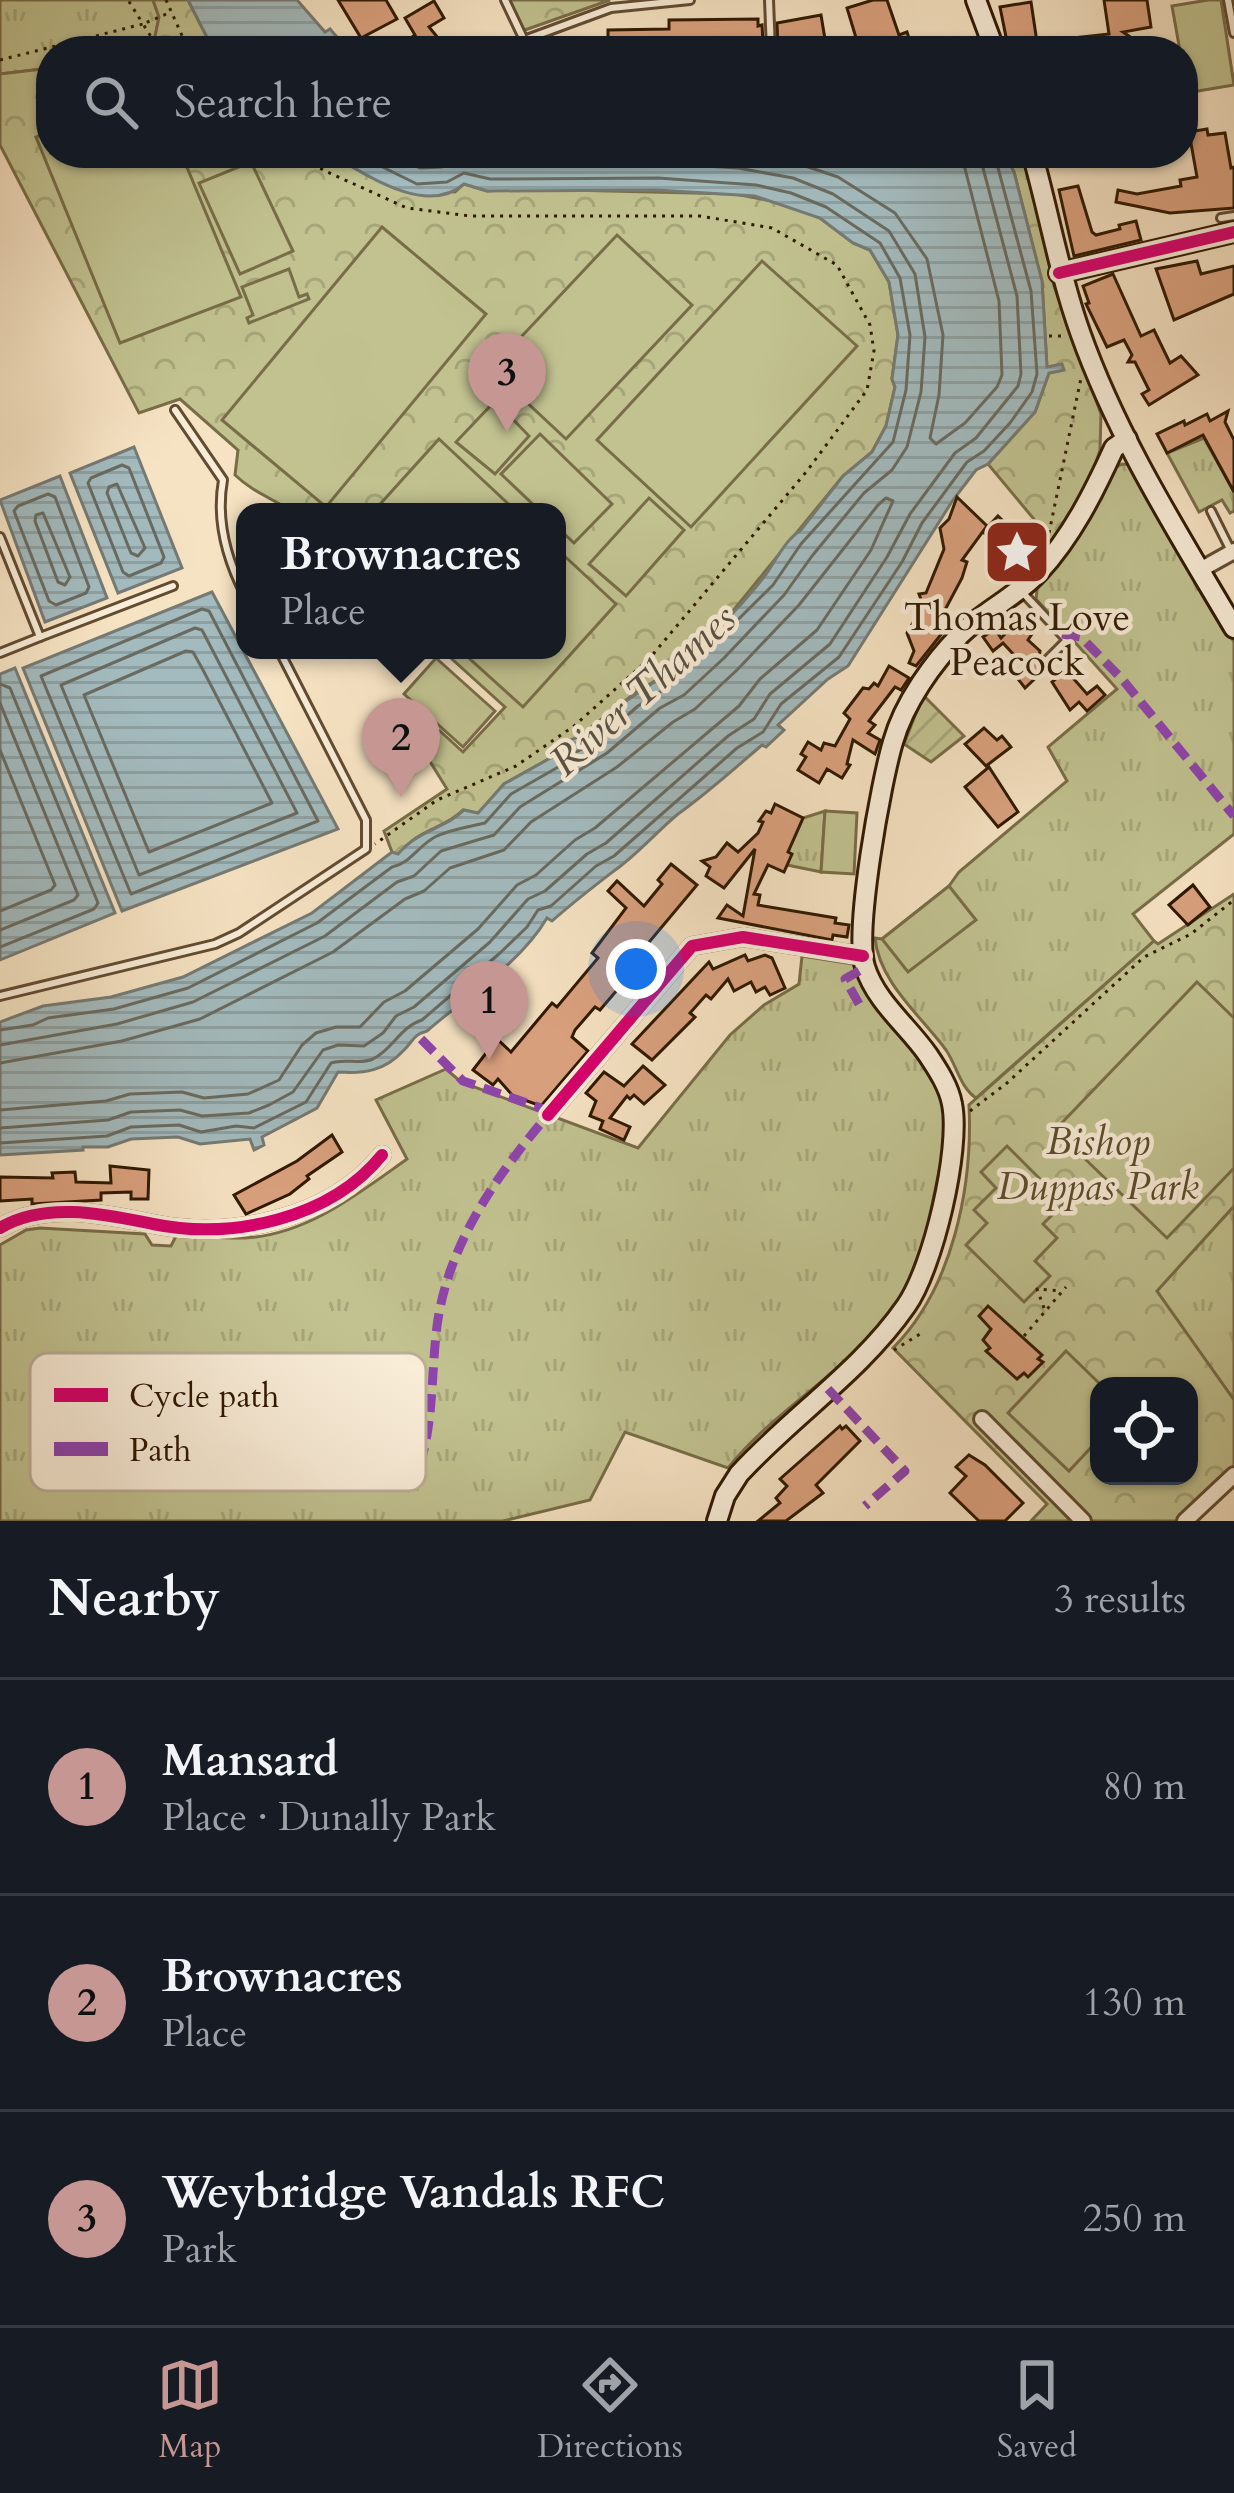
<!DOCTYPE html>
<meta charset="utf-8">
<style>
body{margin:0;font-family:Cardo,serif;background:#20242c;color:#f1f3f6}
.controls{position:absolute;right:36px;bottom:36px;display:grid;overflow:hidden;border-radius:24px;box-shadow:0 3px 9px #0004}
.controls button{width:108px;height:108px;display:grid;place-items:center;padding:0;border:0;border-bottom:3px solid #363941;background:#171b24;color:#f1f3f6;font:60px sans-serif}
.you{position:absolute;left:636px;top:969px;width:42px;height:42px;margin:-30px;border:9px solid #fff;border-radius:50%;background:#1a73e8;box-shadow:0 0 0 18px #1a73e833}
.badge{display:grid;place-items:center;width:78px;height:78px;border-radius:50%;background:#c59692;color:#111;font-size:39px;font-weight:700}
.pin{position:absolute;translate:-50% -99px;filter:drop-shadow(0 3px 6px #0008)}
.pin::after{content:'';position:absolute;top:63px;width:42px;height:36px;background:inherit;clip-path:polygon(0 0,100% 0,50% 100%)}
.popup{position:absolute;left:236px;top:503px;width:330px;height:156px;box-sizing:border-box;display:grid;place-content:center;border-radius:24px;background:#171b24;filter:drop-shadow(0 3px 9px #0005);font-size:39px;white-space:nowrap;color:#9ea1a6}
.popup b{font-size:45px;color:#f1f3f6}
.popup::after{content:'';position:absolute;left:50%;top:100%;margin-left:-24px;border:24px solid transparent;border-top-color:#171b24}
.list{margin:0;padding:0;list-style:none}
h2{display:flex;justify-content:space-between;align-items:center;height:156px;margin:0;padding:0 48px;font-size:51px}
h2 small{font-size:39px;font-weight:400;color:#9ea1a6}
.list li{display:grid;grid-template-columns:78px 1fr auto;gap:36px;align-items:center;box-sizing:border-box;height:216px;padding:0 48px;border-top:3px solid #363941}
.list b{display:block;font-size:45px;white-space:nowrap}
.list p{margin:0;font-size:39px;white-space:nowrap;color:#9ea1a6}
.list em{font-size:39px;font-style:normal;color:#9ea1a6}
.icon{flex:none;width:66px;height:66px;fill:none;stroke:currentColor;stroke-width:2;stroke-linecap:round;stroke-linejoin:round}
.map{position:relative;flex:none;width:1234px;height:1521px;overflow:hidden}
.search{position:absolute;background:#171b24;box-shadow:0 3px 9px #0004;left:36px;right:36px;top:36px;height:132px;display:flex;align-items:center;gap:30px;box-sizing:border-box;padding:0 42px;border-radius:48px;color:#9ea1a6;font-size:45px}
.sheet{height:804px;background:#171b24}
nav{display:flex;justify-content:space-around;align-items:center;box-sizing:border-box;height:168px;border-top:3px solid #363941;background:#171b24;font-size:33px;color:#9ea1a6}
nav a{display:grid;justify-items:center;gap:6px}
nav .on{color:#c59692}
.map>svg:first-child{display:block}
.grass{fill:url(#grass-tufts);stroke:#786d48;stroke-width:3}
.forest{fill:url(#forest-crowns);stroke:#786d48;stroke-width:3;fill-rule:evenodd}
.garden{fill:url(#garden-furrows);stroke:#786d48;stroke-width:3}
.pitch{fill:#c1c290;stroke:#786d48;stroke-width:3}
.water{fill:url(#water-rules);stroke:#757a73;stroke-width:3}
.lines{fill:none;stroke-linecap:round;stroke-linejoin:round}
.shore{stroke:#696a60;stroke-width:3}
.building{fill:#daa17e;stroke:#2f1800;stroke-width:3}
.lane-casing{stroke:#614b31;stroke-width:12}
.street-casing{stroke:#614b31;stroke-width:20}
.secondary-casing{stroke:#2f1800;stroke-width:24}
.path{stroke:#2f1800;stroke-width:3;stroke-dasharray:3 6;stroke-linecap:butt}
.lane{stroke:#f9edd8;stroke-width:6}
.street{stroke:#f9edd8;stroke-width:14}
.secondary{stroke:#f9edd8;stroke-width:18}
.quiet{stroke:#8e44ad;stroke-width:9;stroke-dasharray:18 9;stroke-linecap:butt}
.cycleway-casing{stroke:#f9edd8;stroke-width:20}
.cycleway{stroke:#d6006c;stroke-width:12}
.labels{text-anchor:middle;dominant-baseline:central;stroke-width:9;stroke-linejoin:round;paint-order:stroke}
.poi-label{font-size:39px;fill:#2f1800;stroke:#f9edd8}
.park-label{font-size:39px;font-style:italic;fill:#5b4b2b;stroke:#f9edd8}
.water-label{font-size:42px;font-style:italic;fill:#585143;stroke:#f9edd8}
.key{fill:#f9edd8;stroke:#bcad97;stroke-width:3}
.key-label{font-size:33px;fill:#2f1800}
</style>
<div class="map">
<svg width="1234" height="1521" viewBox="0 0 1234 1521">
<defs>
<pattern id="grass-tufts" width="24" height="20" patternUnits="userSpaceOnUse" patternTransform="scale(3)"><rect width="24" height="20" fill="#c1c290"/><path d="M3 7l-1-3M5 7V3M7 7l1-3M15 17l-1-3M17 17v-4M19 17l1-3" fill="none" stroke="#a6a67a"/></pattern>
<pattern id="forest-crowns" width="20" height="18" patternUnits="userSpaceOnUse" patternTransform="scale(3)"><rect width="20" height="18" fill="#c1c290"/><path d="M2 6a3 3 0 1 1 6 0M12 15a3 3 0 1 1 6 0" fill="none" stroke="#a6a67a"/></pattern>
<pattern id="garden-furrows" width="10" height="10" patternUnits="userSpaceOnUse" patternTransform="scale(3)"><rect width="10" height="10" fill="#c1c290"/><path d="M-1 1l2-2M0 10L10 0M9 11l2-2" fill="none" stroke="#a6a67a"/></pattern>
<pattern id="water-rules" width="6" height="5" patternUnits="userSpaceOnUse" patternTransform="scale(3)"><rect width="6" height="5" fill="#a3bbbf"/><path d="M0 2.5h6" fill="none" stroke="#8da0a2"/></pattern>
</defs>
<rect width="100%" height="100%" fill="#f6e3c3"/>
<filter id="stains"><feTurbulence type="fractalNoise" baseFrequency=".00167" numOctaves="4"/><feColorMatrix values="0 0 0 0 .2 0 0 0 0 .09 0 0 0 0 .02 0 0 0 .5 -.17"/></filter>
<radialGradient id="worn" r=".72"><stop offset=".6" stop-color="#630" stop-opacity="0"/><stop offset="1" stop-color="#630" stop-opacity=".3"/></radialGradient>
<g class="grass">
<path d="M0 0H153L159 17 152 51H51V68L0 74Z"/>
<path d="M1204 438 1234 492V511L1230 513 1222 500 1199 512 1167 453Z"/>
<path d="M1122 464 1131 465 1234 642V834L1133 914 1154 941 976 1098C960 1087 957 1066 946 1050 921 1016 879 982 875 938L882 939 949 886 959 872 1067 781 1048 747 1117 689 1036 599 1038 582 1113 469Z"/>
<path d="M825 811 821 872 787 865 788 852 803 818Z"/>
<path d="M802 956 853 964C875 1016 924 1048 943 1100 952 1125 942 1156 937 1181 929 1220 922 1259 902 1294 860 1366 779 1404 728 1468L625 1432 590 1500 503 1521H0V1245L26 1230 40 1228 145 1234 152 1245 171 1246 177 1234C199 1235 223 1239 245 1238 307 1235 359 1193 407 1159L376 1100 446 1069 461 1082 638 1148 730 1035 764 1005 799 984Z"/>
<path d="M1234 1206V1400L1156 1291Z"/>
</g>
<g class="forest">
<path d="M153 0H188L214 51H152L159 17Z"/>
<path d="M509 0H610L522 31Z"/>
<path d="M51 68V153H329L395 188 455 192 464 184 487 191 525 189 735 194 787 204 820 218 853 243 870 250 889 282 898 335 892 379 895 387 886 426 872 452 843 476 732 612 666 674 634 694 554 756 504 784 478 814 463 810C443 830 420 827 398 855L392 852 384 831 447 789 416 739 430 722 463 752 505 707 442 650H557V512H293C272 498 254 493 235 475L238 450 180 399 139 413 0 145V74Z"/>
<path d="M1004 153H1021L1027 168 1054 286 1101 414 1100 450 1086 492 1048 553 1039 556 1038 524 988 464 1035 412 1049 373 1063 370 1047 368 1042 282 1014 172Z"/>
<path d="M1234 894V1206L1157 1291 1234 1400V1475L1185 1521H1031L1047 1504 893 1348C952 1289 973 1188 969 1105L1154 941 1158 944ZM1099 1386H1189V1476H1099Z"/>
</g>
<path class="garden" d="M923 695 964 736 931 762 904 744Z"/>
<g class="pitch">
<path d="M1208 0H1221L1234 85 1186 93 1183 51H1180L1172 6Z"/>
<path d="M51 131V153H181L241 297 120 343 36 137Z"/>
<path d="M251 162 293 251 240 274 199 183Z"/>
<path d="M382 227 486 314 326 507 222 420Z"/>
<path d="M617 235 692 305 566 439 491 369Z"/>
<path d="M762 261 857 346 691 527 597 440Z"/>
<path d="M289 269 299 297 307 294 309 299 249 323 247 318 253 315 242 287Z"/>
<path d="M495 401 529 436 495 474 456 442Z"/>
<path d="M540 434 612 504 574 543 557 527V512H541L501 474Z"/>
<path d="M439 439 517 512H373Z"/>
<path d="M649 498 684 530 626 596 589 564Z"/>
<path d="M557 549 616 604 523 707 460 650H557Z"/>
<path d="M436 658 495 711 463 747 404 694Z"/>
<path d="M825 811 857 813 854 874 821 872Z"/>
<path d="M949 886 976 920 908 972 882 939Z"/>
<path d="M1197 982 1234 1018V1168L1167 1238 1055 1130Z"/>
<path d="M1007 1146 1064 1203 1043 1224 1057 1238 1035 1261 1050 1276 1024 1302 966 1245 987 1223 974 1210 996 1188 981 1172Z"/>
<path d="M1066 1351 1102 1386H1099V1439L1069 1471 1008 1413Z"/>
</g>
<g class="water">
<path d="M188 0H297L325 32 330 29 342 43 344 51H214Z"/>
<path d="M329 153H1004L1014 172 1042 281 1047 367 1062 364 1064 370 1049 373 1035 412 988 464 976 470 953 500 848 666 828 679 778 725 784 730 766 747 762 745C734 769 705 795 678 814 662 827 642 849 623 864 597 884 578 898 552 921L547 918C520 964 467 996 427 1031 413 1035 414 1040 404 1050 385 1071 364 1074 338 1072L317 1108 262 1137 264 1145 254 1150 250 1139 200 1144 178 1137 131 1139 108 1147H83V1150L0 1155V1022L43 1006 111 997 183 977 312 913 392 852 398 854C421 828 444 830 464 810L478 813 504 784 554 756 568 741 590 732 611 711 666 674 688 654 691 645C714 637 748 597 764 577 776 561 784 541 801 530L843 476 872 452 886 426 895 387 892 379 898 335 889 282 870 250 853 243 820 218 755 196 657 190 487 191 464 184C426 217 365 174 329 153Z"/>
<path d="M134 447 182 568 118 593 70 473Z"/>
<path d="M60 476 107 598 45 622 0 500Z"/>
<path d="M212 592 338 829 122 911 23 668Z"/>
<path d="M15 668 115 913 0 960V674Z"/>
</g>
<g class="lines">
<g class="shore">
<path d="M767 153 838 177 895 213 927 259 943 335 939 395 930 438 936 444 965 423 997 387 1002 375 999 301 961 153"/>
<path d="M122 465 129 468 164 557 161 563 129 576 123 572 88 483 91 478Z"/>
<path d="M117 484 145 548 138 556 131 553 107 493 109 487Z"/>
<path d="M48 494 55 497 89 587 86 593 56 605 49 601 14 511 18 506Z"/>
<path d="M43 513 70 577 65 585 58 582 35 521 36 515Z"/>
<path d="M202 609 209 611 318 821 131 894 41 676Z"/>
<path d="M195 628 202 630 297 813 139 875 61 685Z"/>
<path d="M186 651 193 652 203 670 272 803 149 852 84 695Z"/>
<path d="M0 684 10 688 98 903 94 909 0 947"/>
<path d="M0 703 78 895 74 900 0 930"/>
<path d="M0 750 55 885 51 890 0 911"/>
<path d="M0 1030 33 1025 48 1018 114 1009 188 988 317 923 392 867C411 863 418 846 435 837 451 829 469 827 485 823L511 794 560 766 572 754 598 741 638 706 674 683 773 585 801 544 893 442 906 390 910 335 900 278 880 243 826 207 791 193 756 185 658 178 490 179 464 173 447 182 417 184 354 153"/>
<path d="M0 1045 117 1024 193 1002 325 936 397 882 414 876 441 851 494 835 520 807 607 753 660 708 684 695 724 658 784 595 812 556 864 493 892 470 907 447 921 392 925 337 915 274 889 231 833 194 793 178 738 168 657 163 492 164 464 158 441 167 420 168 386 153"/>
<path d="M0 1063 122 1041 200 1019 333 952 405 899 424 891 450 868 504 850 531 822 617 767 673 722 695 709 737 670 799 605 878 505 886 498 893 501 871 550 817 630 760 679 739 706 595 828 575 840 536 875 517 885 478 929 405 991 384 1002 360 1027H336L316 1033 302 1045 279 1080 248 1094 204 1098 182 1092 130 1094 106 1101 0 1110"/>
<path d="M0 1128 108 1120 131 1112 180 1110 202 1116 249 1113 269 1105 293 1092 323 1050 338 1045 364 1046 383 1033 396 1016 414 1007 490 942 528 899 545 891 587 854 606 843 728 736 754 719 770 694 830 644 887 557 910 514 955 453 976 438 1018 386 1021 374 1017 296 979 153"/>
<path d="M0 1143 107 1136 131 1127 179 1125 201 1132 236 1126 254 1128 306 1102 331 1063C345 1058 359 1065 373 1059 393 1049 400 1027 422 1020L500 953 527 927 538 910 551 906 596 866 614 856 737 748 763 732 781 704 839 657 902 562 922 523 967 462 984 451 1010 423 1032 392 1037 374 1031 291 994 153"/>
</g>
</g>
<g class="building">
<path d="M338 0H386L397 19 361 38Z"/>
<path d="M873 0H887L899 35 907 32 913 51H860L847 8Z"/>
<path d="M1104 0H1147L1151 27 1123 32 1151 51H1024L1023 45 1008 47 1000 7 1031 2 1037 42 1109 34Z"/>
<path d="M434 1 444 18 429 27 443 44 433 51H392L415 35 405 18Z"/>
<path d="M821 15 827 51H778L777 23Z"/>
<path d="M758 19V26L762 25 763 42 689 47V51L608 49V30L669 29V20Z"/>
<path d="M1207 129 1208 135 1225 133 1231 168 1234 167V208L1170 213 1116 202 1118 190 1137 194 1181 186 1180 180 1197 177 1189 132Z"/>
<path d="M1078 186 1092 232 1096 235 1120 229 1119 225 1136 221 1141 240 1074 256 1059 190Z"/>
<path d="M1197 261 1201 274 1234 266V294L1174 320 1156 269Z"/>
<path d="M1113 274 1141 336 1154 330 1170 363 1181 356 1198 375 1149 405 1142 394 1149 390 1135 362H1128L1132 355 1124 340 1107 347 1086 304 1089 303 1083 286Z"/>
<path d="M1228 411 1225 422 1234 440V492L1203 435 1167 453 1157 434 1184 421 1185 425 1207 414 1210 421Z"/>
<path d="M957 497 987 526 962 560 967 562 962 578 938 623 947 627 916 666 909 663 914 651 907 633 923 605 919 594 926 593 944 549 940 528 949 519Z"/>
<path d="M998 516 1017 534 1030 521 1039 530 1013 556 983 532Z"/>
<path d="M1024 614 1038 625 1028 640 1040 651 1038 665 1045 669 1025 688 1018 679 1028 670 1003 643 993 651 983 637 995 629 1001 638Z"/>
<path d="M889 666 909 678 901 690 895 687 869 721 875 725 868 733 880 740 875 754 853 740 847 764 850 765 842 778 827 769 819 783 798 770 806 757 801 754 808 742 821 750 824 743 835 746 850 719 844 713 863 688 869 689 874 683 878 686Z"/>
<path d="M1066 670 1087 694 1097 686 1105 695 1087 711 1079 702 1070 710 1052 682Z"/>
<path d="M984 728 997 740 1002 736 1011 747 986 766 965 744Z"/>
<path d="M989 767 1018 812 998 827 965 787Z"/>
<path d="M775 804 803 818 788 852 792 854 784 872 768 865 754 894 760 895 758 905 836 918 835 923 849 925 847 937 833 935 832 940 718 918 727 905 743 916 755 849 724 888 706 876 710 867 702 861 716 857 727 843 738 852 758 833 763 822 759 821 766 811 771 813Z"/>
<path d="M671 864 697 885 624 972 629 976 600 1010 595 1007 575 1030 572 1037 588 1051 541 1106 513 1096 498 1079 493 1085 473 1070 497 1039 511 1052 552 1003 557 1007 598 958 592 953 626 908 608 891 617 881 644 906 662 884 658 880Z"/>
<path d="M1193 885 1210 907 1188 925 1169 905Z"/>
<path d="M745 955 748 961 765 955 772 958 785 988 770 995 765 987 756 992 751 982 734 991 728 979 711 999 706 995 690 1013 695 1017 652 1060 632 1044 709 962 713 969Z"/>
<path d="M643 1066 665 1085 644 1104 634 1095 630 1099 627 1096 610 1118 630 1127 624 1140 600 1129 603 1121 590 1116 596 1101 586 1093 604 1072 624 1086Z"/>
<path d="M332 1135 342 1152 307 1176 309 1179 290 1194 246 1214 234 1195 297 1161Z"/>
<path d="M110 1166 149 1170 148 1199H131V1192L101 1193V1200L32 1204V1199L0 1201V1177L53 1178 52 1173 75 1172 76 1182 111 1183Z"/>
<path d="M988 1306 1042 1355 1038 1359 1043 1362 1028 1377 1024 1373 1017 1379 986 1351 990 1348 983 1340 991 1329 979 1316Z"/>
<path d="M840 1426 842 1429 846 1426 860 1441 816 1485 823 1493 786 1521H758L780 1503 776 1498 787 1486 780 1479Z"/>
<path d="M969 1455 985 1465 1023 1503 1005 1521H979L950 1493 966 1476 956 1467Z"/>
</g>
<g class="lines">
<defs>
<g id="lane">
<path d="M505 0 524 40 611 8 690 0"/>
<path d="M769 0 771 51"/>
<path d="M1228 0 1234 33"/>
<path d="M1221 218 1234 216"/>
<path d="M175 410 223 480C216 519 227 560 245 595"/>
<path d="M1211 511 1231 551"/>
<path d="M0 537 40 637 173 586"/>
<path d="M1023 593 1067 640 1045 662"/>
<path d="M0 653 40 637"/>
<path d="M0 996 215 944 239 933 366 849V820L279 650"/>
</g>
<g id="street">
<path d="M1200 570 1234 551"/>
<path d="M548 1115 692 946 743 937 863 956"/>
<path d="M0 1228C45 1201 104 1214 153 1224 232 1240 330 1219 382 1155"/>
<path d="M982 1419 1083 1521"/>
<path d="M1185 1521 1234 1475"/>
</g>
<g id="secondary">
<path d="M976 0 995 51"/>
<path d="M1032 153C1049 213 1059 273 1080 332 1117 437 1178 533 1234 628"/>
<path d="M1059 273 1234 232"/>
<path d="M717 1521 725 1496 739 1474C792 1416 861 1371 906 1306 933 1268 961 1149 952 1104 949 1087 938 1070 928 1055 908 1026 876 1002 865 967 854 930 881 782 893 742 904 703 933 662 961 634 984 611 1016 597 1039 572 1072 536 1094 492 1114 448L1127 439"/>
</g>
</defs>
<use href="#lane" class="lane-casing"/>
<use href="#street" class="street-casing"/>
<use href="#secondary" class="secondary-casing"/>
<g class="path">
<path d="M166 0 189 51"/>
<path d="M160 51 143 24 171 12"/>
<path d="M173 51 187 47"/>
<path d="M0 60 143 24 128 0"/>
<path d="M298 153 323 170 407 208 470 216H700L772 228 837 265 870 325 874 351 867 390 807 471 649 659 574 726 516 766 437 800 375 844"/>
<path d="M1049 336H1063"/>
<path d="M1049 533 1081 378"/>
<path d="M970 1111 1007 1083 1144 957 1191 934 1234 900"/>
<path d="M1044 1308 1037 1289 1061 1291"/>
<path d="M1024 1336 1066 1287"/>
<path d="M894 1350 920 1334"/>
</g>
<use href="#lane" class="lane"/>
<use href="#street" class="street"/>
<use href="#secondary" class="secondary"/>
<g class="quiet">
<path d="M1062 634 1081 637 1122 679 1234 816"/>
<path d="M859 1004 845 979 866 967"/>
<path d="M421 1039 463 1081 550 1111"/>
<path d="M828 1389 905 1471 865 1506"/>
<path d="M420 1465C434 1418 431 1374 437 1326 448 1244 496 1176 548 1115"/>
</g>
<defs>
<g id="cycleway">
<path d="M1059 273 1234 232"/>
<path d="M548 1115 692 946 743 937 863 956"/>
<path d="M0 1228C45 1201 104 1214 153 1224 232 1240 330 1219 382 1155"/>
</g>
</defs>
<use href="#cycleway" class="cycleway-casing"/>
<use href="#cycleway" class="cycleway"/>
</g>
<defs>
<symbol id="sight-square" viewBox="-11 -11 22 22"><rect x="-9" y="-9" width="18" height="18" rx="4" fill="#8f2418" stroke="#f9edd8"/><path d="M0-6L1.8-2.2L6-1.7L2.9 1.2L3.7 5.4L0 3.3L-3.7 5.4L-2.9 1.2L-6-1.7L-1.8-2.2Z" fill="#fff"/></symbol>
</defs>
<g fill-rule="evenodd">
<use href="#sight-square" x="979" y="514" width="76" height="76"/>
</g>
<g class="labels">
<g class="poi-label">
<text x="1017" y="617">Thomas Love<tspan x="1017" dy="45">Peacock</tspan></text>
</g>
<g class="park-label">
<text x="1098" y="1141">Bishop<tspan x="1098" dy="45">Duppas Park</tspan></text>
</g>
<g class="water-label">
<text transform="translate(643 690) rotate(-42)">River Thames</text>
</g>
</g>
<rect x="30" y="1353" width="396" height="138" rx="18" class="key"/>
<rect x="54" y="1388" width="54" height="14" fill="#d6006c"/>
<rect x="54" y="1442" width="54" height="14" fill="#8e44ad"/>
<g class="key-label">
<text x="129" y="1407">Cycle path</text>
<text x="129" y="1461">Path</text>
</g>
<rect width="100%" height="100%" filter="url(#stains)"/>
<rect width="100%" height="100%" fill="url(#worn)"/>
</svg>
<div class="controls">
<button><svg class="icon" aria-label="locate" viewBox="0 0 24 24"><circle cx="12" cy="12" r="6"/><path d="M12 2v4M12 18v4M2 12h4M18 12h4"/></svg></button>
</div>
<div class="you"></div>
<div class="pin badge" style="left:489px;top:1060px">1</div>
<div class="pin badge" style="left:401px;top:797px">2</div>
<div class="popup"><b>Brownacres</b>Place</div>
<div class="pin badge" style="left:507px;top:432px">3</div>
<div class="search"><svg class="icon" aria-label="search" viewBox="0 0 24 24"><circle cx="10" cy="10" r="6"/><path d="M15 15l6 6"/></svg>Search here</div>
</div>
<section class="sheet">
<h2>Nearby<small>3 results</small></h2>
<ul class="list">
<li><span class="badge">1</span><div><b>Mansard</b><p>Place · Dunally Park</p></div><em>80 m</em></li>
<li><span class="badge">2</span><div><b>Brownacres</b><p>Place</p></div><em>130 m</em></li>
<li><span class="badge">3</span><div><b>Weybridge Vandals RFC</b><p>Park</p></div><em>250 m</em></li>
</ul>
</section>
<nav>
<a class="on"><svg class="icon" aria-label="map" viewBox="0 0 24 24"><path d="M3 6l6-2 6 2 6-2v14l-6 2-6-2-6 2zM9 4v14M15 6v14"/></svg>Map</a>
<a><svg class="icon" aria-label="directions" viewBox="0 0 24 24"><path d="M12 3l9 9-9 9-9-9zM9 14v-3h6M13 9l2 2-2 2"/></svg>Directions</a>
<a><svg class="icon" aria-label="saved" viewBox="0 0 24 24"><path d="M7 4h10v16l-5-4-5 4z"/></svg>Saved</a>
</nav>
